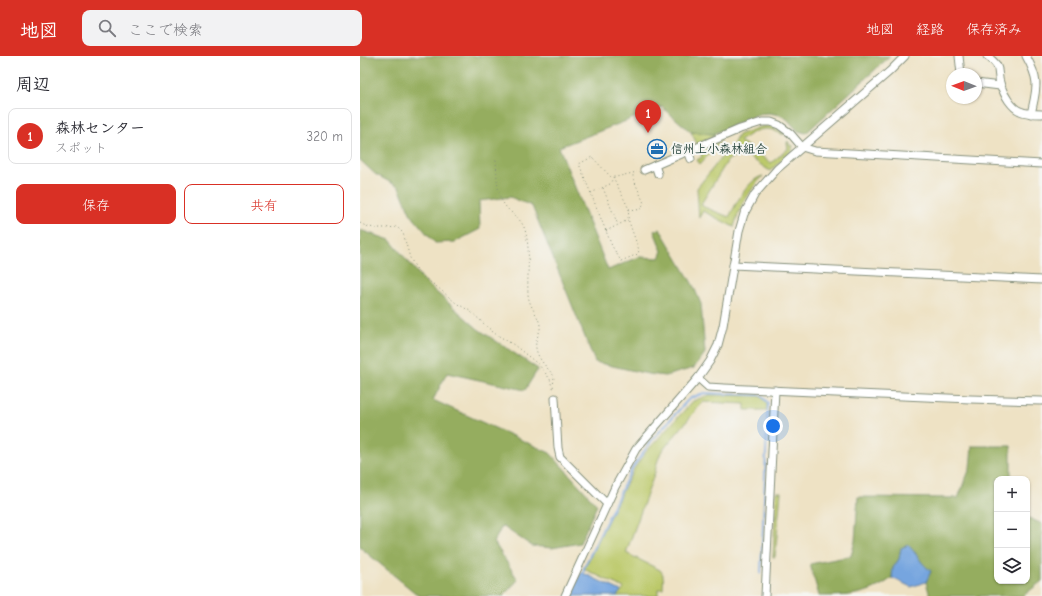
<!DOCTYPE html>
<html lang="ja">
<meta charset="utf-8">
<style>
body{margin:0;font-family:"Comic Neue","Klee One",sans-serif;background:#f2f2f3;color:#2b2b33}
.controls{position:absolute;right:12px;bottom:12px;display:grid;overflow:hidden;border-radius:8px;box-shadow:0 1px 3px #0004}
.controls button{width:36px;height:36px;display:grid;place-items:center;padding:0;border:0;border-bottom:1px solid #e1e1e2;background:#fff;color:#2b2b33;font:20px sans-serif}
.compass{position:absolute;left:586px;top:12px;width:36px;height:36px;border-radius:50%;background:#fff;box-shadow:0 1px 3px #0004;rotate:271deg}
.you{position:absolute;left:413px;top:370px;width:14px;height:14px;margin:-10px;border:3px solid #fff;border-radius:50%;background:#1a73e8;box-shadow:0 0 0 6px #1a73e833}
.badge{display:grid;place-items:center;width:26px;height:26px;border-radius:50%;background:#d93025;color:#fff;font-size:13px;font-weight:700}
.pin{position:absolute;translate:-50% -33px;filter:drop-shadow(0 1px 2px #0008)}
.pin::after{content:'';position:absolute;top:21px;width:14px;height:12px;background:inherit;clip-path:polygon(0 0,100% 0,50% 100%)}
.list{margin:0;padding:0;list-style:none}
h2{display:flex;justify-content:space-between;align-items:center;height:52px;margin:0;padding:0 16px;font-size:17px}
h2 small{font-size:13px;font-weight:400;color:#7c7c81}
.list li{display:grid;grid-template-columns:26px 1fr auto;gap:12px;align-items:center;box-sizing:border-box;height:56px;margin:0 8px 8px;padding:0 8px;border:1px solid #e1e1e2;border-radius:8px}
.list b{display:block;font-size:15px;white-space:nowrap}
.list p{margin:0;font-size:13px;white-space:nowrap;color:#7c7c81}
.list em{font-size:13px;font-style:normal;color:#7c7c81}
.actions{display:flex;gap:8px;padding:12px 16px}
.actions a{flex:1;padding:9px 0;border:1px solid #d93025;border-radius:8px;text-align:center;font-size:14px;color:#d93025}
.actions .main{background:#d93025;color:#fff}
.icon{flex:none;width:22px;height:22px;fill:none;stroke:currentColor;stroke-width:2;stroke-linecap:round;stroke-linejoin:round}
.map{position:relative;flex:none;width:682px;height:540px;overflow:hidden}
header{display:flex;align-items:center;gap:24px;box-sizing:border-box;height:56px;padding:0 20px;background:#d93025;color:#fff}
header strong{font-size:19px}
nav{display:flex;gap:22px;margin-inline-start:auto;font-size:14px}
.search{width:280px;height:36px;background:#f2f2f3;display:flex;align-items:center;gap:10px;box-sizing:border-box;padding:0 14px;border-radius:8px;color:#7c7c81;font-size:15px}
main{display:flex}
aside{flex:1;background:#fff}
.map>svg:first-child{display:block}
.green{fill:#bcc96a;stroke:#6e834f}
.forest{fill:#95ad5e;stroke:#5a7549}
.water{fill:#76a5df;stroke:#4a718a}
.lines{fill:none;stroke-linecap:round;stroke-linejoin:round}
.stream{stroke:#76a5df;stroke-width:2}
.minor-casing{stroke:#86907c;stroke-width:9}
.path{stroke:#86907c;stroke-width:1;stroke-dasharray:1 3;stroke-linecap:butt}
.minor{stroke:#fff;stroke-width:7}
.labels{text-anchor:middle;dominant-baseline:central;stroke-width:4;stroke-linejoin:round;paint-order:stroke}
.poi-label{font-size:12px;font-weight:bold;fill:#1f3d34;stroke:#f6f6f2;text-anchor:start}
</style>
<header>
<strong>地図</strong>
<div class="search"><svg class="icon" aria-label="search" viewBox="0 0 24 24"><circle cx="10" cy="10" r="6"/><path d="M15 15l6 6"/></svg>ここで検索</div>
<nav><a>地図</a><a>経路</a><a>保存済み</a></nav>
</header>
<main>
<aside>
<h2>周辺<small></small></h2>
<ul class="list">
<li><span class="badge">1</span><div><b>森林センター</b><p>スポット</p></div><em>320 m</em></li>
</ul>
<div class="actions"><a class="main">保存</a><a>共有</a></div>
</aside>
<div class="map">
<svg width="682" height="540" viewBox="0 0 682 540">
<rect width="100%" height="100%" fill="#f6f6f2"/>
<filter id="ink" filterUnits="userSpaceOnUse"><feTurbulence type="fractalNoise" baseFrequency=".025" numOctaves="2"/><feDisplacementMap in="SourceGraphic" scale="8" xChannelSelector="R" yChannelSelector="G"/><feConvolveMatrix kernelMatrix="1 2 1 2 8 2 1 2 1" color-interpolation-filters="sRGB"/></filter>
<filter id="wash" filterUnits="userSpaceOnUse"><feTurbulence type="fractalNoise" baseFrequency=".012" numOctaves="4" result="noise"/><feDisplacementMap in="SourceGraphic" scale="16" xChannelSelector="R" yChannelSelector="G"/><feGaussianBlur stdDeviation="0.9" result="paint"/><feColorMatrix in="noise" values="0 0 0 0 0 0 0 0 0 0 0 0 0 0 0 0 0 1.4 0 .05"/><feComposite in="paint" operator="in"/></filter>
<g filter="url(#wash)">
<rect width="100%" height="100%" fill="#eee2c4"/>
<g class="green">
<path d="M403 70H410L425 78C420 79 418 76 413 74 401 70 389 78 380 85L411 107 428 93 427 86 428 85 430 90 433 89 432 95 410 115 382 96 368 104 341 148 344 151 369 161C376 148 388 123 403 120 389 135 379 152 374 171L343 155 339 162 337 132 362 101 373 89 378 79Z"/>
<path d="M331 76 353 78 355 80 337 88Z"/>
<path d="M361 85 340 108 337 104 342 101 340 94Z"/>
<path d="M349 339 400 340 407 347V354H385V348L343 346 301 396 297 407 295 416 266 497 300 514C305 519 303 526 303 533H298V540H257L264 532 224 513 262 436 274 413 285 397 333 345Z"/>
<path d="M416 436H421L415 501H413Z"/>
</g>
<g class="forest">
<path d="M0 0H530L446 77 438 75 427 63 420 59 409 57 399 58 353 78 331 76 302 51 199 91 248 214 279 201 299 202 302 195 294 175 300 173 333 229 341 248 345 297 334 312 305 320 288 318 235 306 172 150 150 141 119 145 120 173 95 186 75 187 51 159 39 131 15 118 0 104Z"/>
<path d="M0 174 30 184 67 228 118 273 178 313 165 334 87 317 73 344 190 397 237 449 220 487 192 492 172 490 142 470 134 486 158 524 143 540H59L2 493 0 489Z"/>
<path d="M612 390H651V423H637V525H667V461L682 468V525L663 540H570L566 526 571 515 563 509 555 496 541 493 539 503 533 512 532 522C508 540 487 540 459 540L450 508 491 500 495 485 498 441 598 442 610 412Z"/>
</g>
<g class="water">
<path d="M548 489C558 499 560 507 571 515L566 526 551 531 532 522 533 512 539 503 541 492Z"/>
<path d="M221 516 261 535 257 540H210Z"/>
</g>
<g class="lines">
<path class="stream" d="M223 518 224 512 272 412 292 384 327 345 331 342 344 337 401 339 408 347 401 517"/>
</g>
</g>
<g filter="url(#ink)">
<g class="lines">
<defs>
<g id="minor">
<path d="M599 0 601 18"/>
<path d="M627 0C644 12 635 15 641 30 644 39 652 52 660 55 666 58 675 58 682 58"/>
<path d="M666 0C680 25 677 31 671 58"/>
<path d="M616 27 640 30"/>
<path d="M328 95 331 103"/>
<path d="M295 109 298 118"/>
<path d="M284 114 380 73 402 66H411L419 69 430 77 442 91 455 95 682 108"/>
<path d="M373 209 682 224"/>
<path d="M338 322 348 331 364 332 610 343 682 345"/>
<path d="M195 342 198 392 200 401 247 448"/>
<path d="M205 540 255 431 276 393 338 322 350 305 358 289 363 270 379 175 384 158 395 138 417 113 530 15 545 0"/>
<path d="M405 540 415 334"/>
</g>
</defs>
<use href="#minor" class="minor-casing"/>
<g class="path">
<path d="M136 104C137 116 136 138 144 148 150 158 161 161 165 174 171 196 167 215 168 238 169 251 178 258 180 269 181 275 177 280 176 286 174 300 186 310 194 320L193 333"/>
<path d="M253 121 269 153 268 163 279 194 278 198 261 205 252 190 219 108 232 101 251 121H256L277 116"/>
<path d="M243 132 258 169"/>
<path d="M231 137 250 128 253 122"/>
<path d="M269 153 280 154 284 147 273 122V117"/>
<path d="M0 167C11 174 24 172 37 171L43 177 50 202 60 219 76 230 96 247 110 255 134 277 154 289 179 309 190 323 193 335"/>
<path d="M246 175 268 164"/>
</g>
<use href="#minor" class="minor"/>
</g>
</g>
<defs>
<symbol id="office-ring" viewBox="-11 -11 22 22"><circle r="9.5" fill="#f6f6f2" stroke="#1f6fb2" stroke-width="1.5"/><path d="M-6-3h4V-5.5h4V-3h4V5H-6ZM-1-4.5V-3h2v-1.5ZM-6 0V1H6V0Z" fill="#1f6fb2"/></symbol>
</defs>
<g fill-rule="evenodd">
<use href="#office-ring" x="286" y="82" width="22" height="22"/>
</g>
<g class="labels">
<g class="poi-label">
<text x="311" y="93">信州上小森林組合</text>
</g>
</g>
</svg>
<div class="controls">
<button>+</button>
<button>−</button>
<button><svg class="icon" aria-label="layers" viewBox="0 0 24 24"><path d="M12 4l9 5-9 5-9-5zM3 14l9 5 9-5"/></svg></button>
</div>
<svg class="compass" viewBox="-18 -18 36 36"><path d="M0-13l5 13h-10z" fill="#e53935"/><path d="M0 13l5-13h-10z" fill="#7c7c81"/></svg>
<div class="you"></div>
<div class="pin badge" style="left:288px;top:77px">1</div>
</div>
</main>
